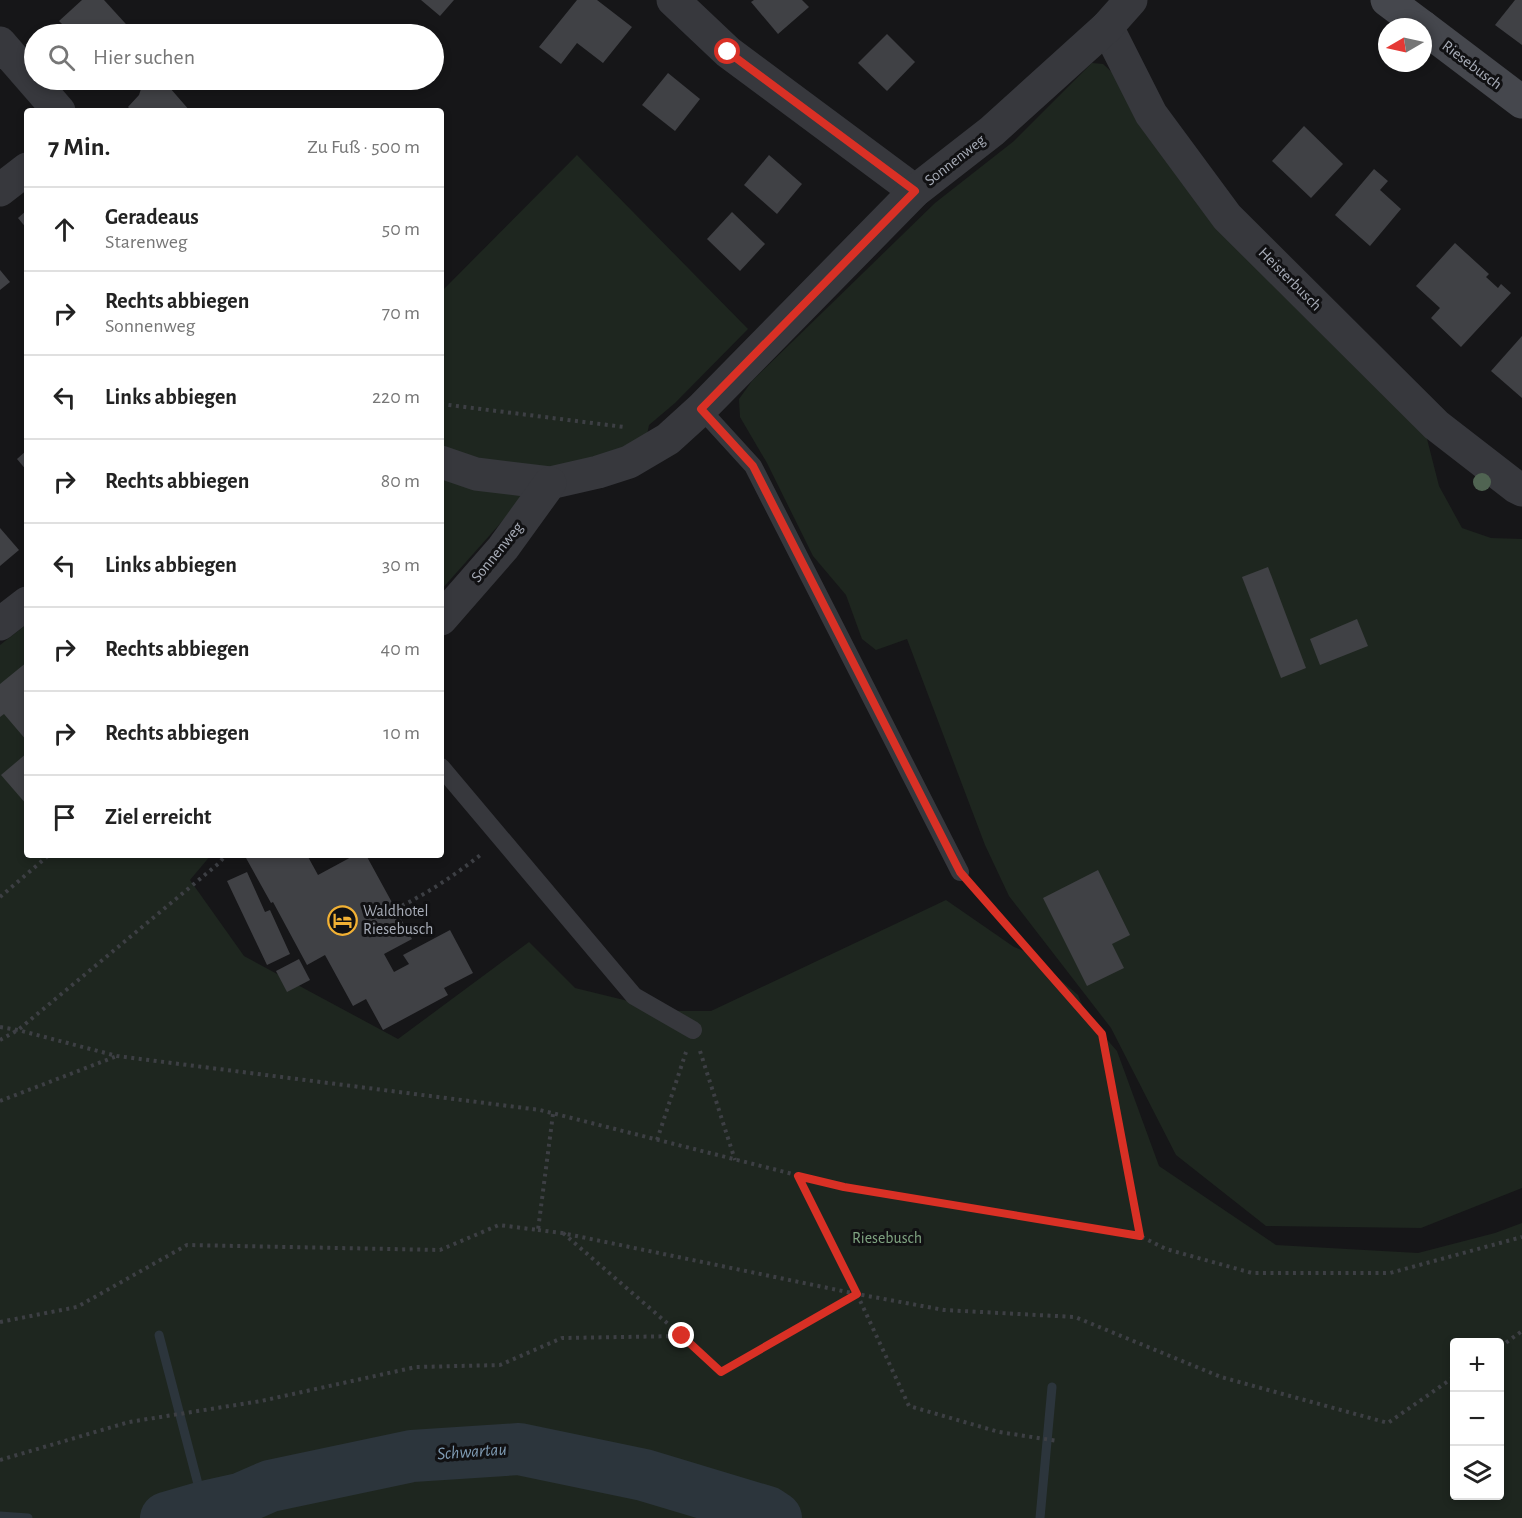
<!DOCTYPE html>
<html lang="de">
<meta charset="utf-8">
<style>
body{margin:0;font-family:"Alegreya Sans",sans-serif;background:#f2f2f2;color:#222}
.controls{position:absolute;right:18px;bottom:18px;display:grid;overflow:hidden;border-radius:6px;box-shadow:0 3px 9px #0003}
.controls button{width:54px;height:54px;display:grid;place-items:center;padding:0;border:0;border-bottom:2px solid #e0e0e0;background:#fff;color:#222;font:30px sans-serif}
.compass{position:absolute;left:1378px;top:18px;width:54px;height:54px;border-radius:50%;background:#fff;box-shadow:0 3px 9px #0003;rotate:261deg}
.stop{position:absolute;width:18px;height:18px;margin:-14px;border:4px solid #d93025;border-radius:50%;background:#fff}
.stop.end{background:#d93025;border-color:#fff;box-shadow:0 2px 6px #0008}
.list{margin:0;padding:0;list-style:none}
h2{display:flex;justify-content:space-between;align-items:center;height:78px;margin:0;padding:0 24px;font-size:26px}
h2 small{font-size:20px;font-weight:400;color:#767676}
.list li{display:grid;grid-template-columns:39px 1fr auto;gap:18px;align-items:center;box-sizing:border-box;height:84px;padding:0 24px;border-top:2px solid #e0e0e0}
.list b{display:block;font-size:22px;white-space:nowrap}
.list p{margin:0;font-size:20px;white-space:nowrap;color:#767676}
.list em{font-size:20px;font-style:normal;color:#767676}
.icon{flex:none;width:33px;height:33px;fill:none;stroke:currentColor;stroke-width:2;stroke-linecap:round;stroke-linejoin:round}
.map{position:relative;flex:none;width:1522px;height:1518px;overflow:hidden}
.search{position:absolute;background:#fff;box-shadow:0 3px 9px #0003;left:24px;top:24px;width:420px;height:66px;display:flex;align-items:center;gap:15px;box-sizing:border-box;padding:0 21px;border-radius:33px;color:#767676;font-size:22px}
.panel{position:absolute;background:#fff;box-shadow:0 3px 9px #0003;left:24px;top:108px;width:420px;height:750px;border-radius:6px}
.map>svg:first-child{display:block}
.green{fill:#1e261f;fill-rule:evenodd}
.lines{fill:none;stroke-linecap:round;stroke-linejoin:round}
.stream{stroke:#2c353c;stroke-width:9}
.river{stroke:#2c353c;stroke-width:52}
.building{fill:#404145}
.path{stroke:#3d3f44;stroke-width:4;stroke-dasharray:3 4.5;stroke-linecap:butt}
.lane{stroke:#37383d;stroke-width:18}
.street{stroke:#37383d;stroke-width:33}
.secondary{stroke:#45474d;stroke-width:33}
.tree{fill:#506452}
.route{stroke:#d93025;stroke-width:8}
.labels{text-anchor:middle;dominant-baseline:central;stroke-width:6;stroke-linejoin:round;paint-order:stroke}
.street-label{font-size:16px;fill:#a8adb8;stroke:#111113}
.poi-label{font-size:16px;fill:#a8adb8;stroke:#111113;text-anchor:start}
.park-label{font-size:16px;fill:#7fa381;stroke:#111113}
.water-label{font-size:18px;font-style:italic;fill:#7f9bb3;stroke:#111113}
</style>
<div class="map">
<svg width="1522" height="1518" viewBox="0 0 1522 1518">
<rect width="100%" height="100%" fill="#161618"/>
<g class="green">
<path d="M1092 63 1103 64 1115 75 1425 431 1439 486 1462 528 1491 538 1522 539V1188L1421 1228 1266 1226 1176 1155 1111 1028 1009 896 985 845 907 639 876 650 862 639 846 595 813 556 767 463 740 417 739 399 752 381 935 203 1014 141Z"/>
<path d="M577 155 748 329 675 403 649 425 646 440 549 472 482 463 441 449V292Z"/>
<path d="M441 476 518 493 522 499 441 590Z"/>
<path d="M27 624V855H211L190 880 244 956 398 1039 529 942 575 988 669 1011H711L946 900 1014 947 1029 953 1078 995 1088 1019 1102 1034 1117 1051 1159 1166 1276 1245 1418 1253 1495 1233 1522 1223V1518H0V645ZM1454 1342H1500V1496H1454Z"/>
</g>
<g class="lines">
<g class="stream">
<path d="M159 1335 204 1507"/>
<path d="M0 1516 28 1518"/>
<path d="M1040 1518 1052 1387"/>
</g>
<path class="river" d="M166 1518 204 1507 240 1499 270 1486 412 1456 519 1449 644 1475 767 1512 776 1518"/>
</g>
<g class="building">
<path d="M82 0H104L135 34H72L59 21Z"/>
<path d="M421 0H454L440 16Z"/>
<path d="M577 0H597L632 27 603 63 577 43 561 64 539 47Z"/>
<path d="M754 0H802L809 7 778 34 751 2Z"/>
<path d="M1515 0H1522V45L1495 25Z"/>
<path d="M887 34 915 62 887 91 858 63Z"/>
<path d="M668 73 700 99 675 131 642 105Z"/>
<path d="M144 80H173L170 88 190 111H132L128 107 139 95Z"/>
<path d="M1304 126 1343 164 1311 198 1272 161Z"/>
<path d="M769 155 802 184 777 214 744 185Z"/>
<path d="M1374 169 1388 181 1380 190 1401 209 1370 246 1335 215Z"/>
<path d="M27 210V229L18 218Z"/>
<path d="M732 212 765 244 740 271 707 239Z"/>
<path d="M1455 243 1489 274 1486 277 1498 288 1501 284 1511 293 1461 347 1431 318 1440 308 1416 286Z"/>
<path d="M0 270 10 282 0 290Z"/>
<path d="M1522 336V398L1491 371Z"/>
<path d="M27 450V471L17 459Z"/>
<path d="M0 528 19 550 0 566Z"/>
<path d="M1268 567 1306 668 1281 678 1242 577Z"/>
<path d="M1357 619 1368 646 1320 665 1310 639Z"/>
<path d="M27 662V741L4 714 0 717V684Z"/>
<path d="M27 753V805L1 775Z"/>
<path d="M251 855H307L318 875 355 855H366L412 939 384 954 394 972 409 964 403 955 450 930 473 973 444 988 448 995 383 1030 366 999 353 1006 325 955 307 965 273 902 271 903 246 858Z"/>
<path d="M1098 870 1130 935 1112 944 1124 968 1087 986 1043 898Z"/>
<path d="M247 872 265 912 270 910 290 954 267 965 227 881Z"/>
<path d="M299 959 310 980 287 992 276 971Z"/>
</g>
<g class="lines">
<g class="path">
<path d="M441 404 624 427"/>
<path d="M974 888 1102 1034 1140 1236"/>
<path d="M0 897 49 855"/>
<path d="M395 909C427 894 455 875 483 853"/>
<path d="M0 1027 18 1030 117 1056 540 1110 844 1187 1140 1236 1166 1249 1252 1273H1390L1522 1237"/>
<path d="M0 1040 18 1030 218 864 226 855"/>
<path d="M700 1051 735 1160"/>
<path d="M0 1101 117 1056"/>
<path d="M657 1140 686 1052"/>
<path d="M798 1176 857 1294"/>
<path d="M538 1230 562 1233 857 1294 944 1310 1075 1317 1221 1377 1388 1423 1454 1377"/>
<path d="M563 1233 682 1336 721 1372 857 1294 909 1406 999 1432 1058 1441"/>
<path d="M0 1322 77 1307 187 1245 440 1250 499 1225 538 1230 553 1114"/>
<path d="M1500 1347 1522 1331"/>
<path d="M0 1460 129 1422 261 1401 416 1367 500 1365 562 1338 682 1336"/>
</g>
<g class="lane">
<path d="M701 409 753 466 960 872"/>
<path d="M441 767 634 996 693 1030"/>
</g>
<g class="street">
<path d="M673 0 728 52 915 191"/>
<path d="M1107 27 1151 114 1227 217 1436 425 1516 487 1522 490"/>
<path d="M0 43 59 111"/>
<path d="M0 190 27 169"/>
<path d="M441 462 476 474 550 483 598 472 629 462 668 439 701 409 915 191 992 131 1107 27 1131 0"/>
<path d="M441 619 503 548 550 483"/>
<path d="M0 624 27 603"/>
</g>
<g class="secondary">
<path d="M1387 0 1423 27"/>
<path d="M1423 27 1522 102"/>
</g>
</g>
<circle class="tree" cx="1482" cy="482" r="9"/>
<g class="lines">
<path class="route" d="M682 1336 721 1372 857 1294 798 1176 844 1187 1140 1236 1102 1034 960 872 753 466 701 409 915 191 728 52"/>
</g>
<defs>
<symbol id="hotel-ring" viewBox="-11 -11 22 22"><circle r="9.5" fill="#111113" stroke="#f2b134" stroke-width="1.5"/><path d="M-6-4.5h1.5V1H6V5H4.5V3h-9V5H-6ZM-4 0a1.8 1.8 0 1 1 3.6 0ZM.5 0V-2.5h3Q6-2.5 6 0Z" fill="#f2b134"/></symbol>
</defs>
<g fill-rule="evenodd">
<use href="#hotel-ring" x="326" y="904" width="33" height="33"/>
</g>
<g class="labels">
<g class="street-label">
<text transform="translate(1472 65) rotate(37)">Riesebusch</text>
<text transform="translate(955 160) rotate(-38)">Sonnenweg</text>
<text transform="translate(1290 279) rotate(45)">Heisterbusch</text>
<text transform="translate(497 552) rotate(-51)">Sonnenweg</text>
</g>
<g class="poi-label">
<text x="363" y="911">Waldhotel<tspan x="363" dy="18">Riesebusch</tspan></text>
</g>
<g class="park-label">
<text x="887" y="1238">Riesebusch</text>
</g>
<g class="water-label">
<text transform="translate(472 1452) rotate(-4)">Schwartau</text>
</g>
</g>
</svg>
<div class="controls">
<button>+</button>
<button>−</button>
<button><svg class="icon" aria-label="layers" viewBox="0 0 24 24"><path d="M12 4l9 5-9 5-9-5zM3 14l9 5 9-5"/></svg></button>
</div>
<svg class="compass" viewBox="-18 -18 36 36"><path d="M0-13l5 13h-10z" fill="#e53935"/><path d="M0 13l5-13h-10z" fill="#767676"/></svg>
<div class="stop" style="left:728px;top:52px"></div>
<div class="stop end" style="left:682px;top:1336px"></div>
<div class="search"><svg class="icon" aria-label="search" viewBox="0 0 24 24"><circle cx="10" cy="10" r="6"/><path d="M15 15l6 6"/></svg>Hier suchen</div>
<section class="panel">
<h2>7 Min.<small>Zu Fuß · 500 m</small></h2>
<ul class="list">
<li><svg class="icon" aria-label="ahead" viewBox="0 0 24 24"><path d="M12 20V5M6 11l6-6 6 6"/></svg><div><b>Geradeaus</b><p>Starenweg</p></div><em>50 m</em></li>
<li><svg class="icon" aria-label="right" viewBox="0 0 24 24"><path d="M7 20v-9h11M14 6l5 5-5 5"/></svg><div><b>Rechts abbiegen</b><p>Sonnenweg</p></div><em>70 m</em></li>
<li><svg class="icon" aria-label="left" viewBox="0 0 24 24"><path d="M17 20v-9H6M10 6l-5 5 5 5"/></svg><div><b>Links abbiegen</b></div><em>220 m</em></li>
<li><svg class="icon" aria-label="right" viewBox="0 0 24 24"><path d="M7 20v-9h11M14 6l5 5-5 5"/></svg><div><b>Rechts abbiegen</b></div><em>80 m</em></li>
<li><svg class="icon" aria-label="left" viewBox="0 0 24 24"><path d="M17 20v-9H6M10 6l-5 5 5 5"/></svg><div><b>Links abbiegen</b></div><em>30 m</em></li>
<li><svg class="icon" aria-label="right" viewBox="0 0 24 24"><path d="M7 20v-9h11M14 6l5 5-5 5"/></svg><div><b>Rechts abbiegen</b></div><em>40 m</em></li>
<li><svg class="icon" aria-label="right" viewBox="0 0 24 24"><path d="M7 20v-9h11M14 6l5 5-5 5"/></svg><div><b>Rechts abbiegen</b></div><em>10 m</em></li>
<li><svg class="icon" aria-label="arrive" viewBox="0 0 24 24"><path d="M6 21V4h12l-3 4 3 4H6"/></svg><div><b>Ziel erreicht</b></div></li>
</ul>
</section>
</div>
